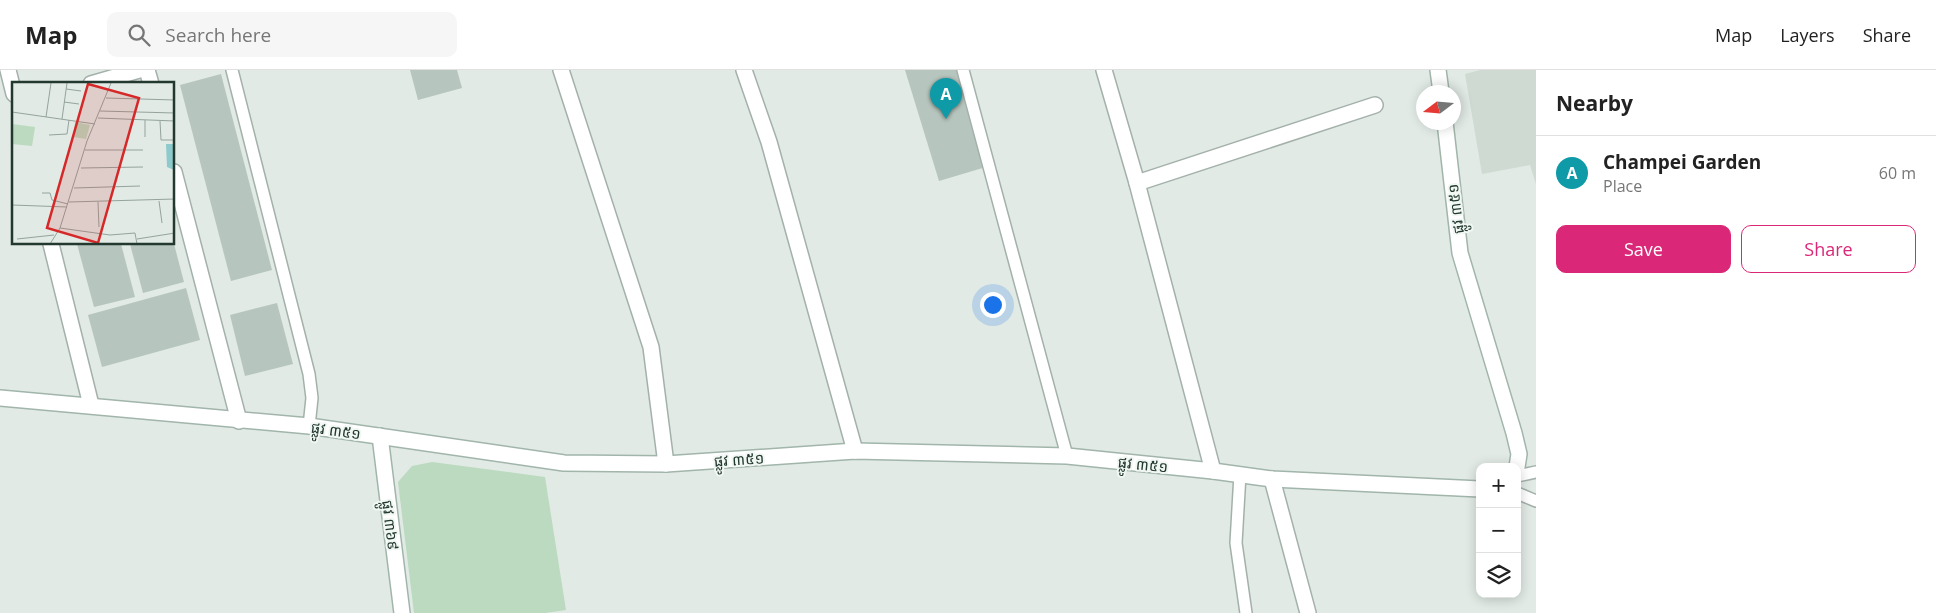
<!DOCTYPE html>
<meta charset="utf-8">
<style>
body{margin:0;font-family:"Open Sans","Noto Sans Khmer",sans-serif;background:#f6f6f6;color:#222}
.controls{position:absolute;right:15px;bottom:15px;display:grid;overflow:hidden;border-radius:10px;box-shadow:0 2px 12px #0003}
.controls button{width:45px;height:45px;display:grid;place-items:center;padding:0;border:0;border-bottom:1px solid #e0e0e0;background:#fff;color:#222;font:25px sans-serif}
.compass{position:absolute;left:1416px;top:15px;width:45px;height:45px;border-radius:50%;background:#fff;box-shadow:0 2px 12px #0003;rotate:254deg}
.you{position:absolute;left:992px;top:234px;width:18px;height:18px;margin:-12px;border:4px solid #fff;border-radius:50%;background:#1a73e8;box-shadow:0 0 0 8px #1a73e833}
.badge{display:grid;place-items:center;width:32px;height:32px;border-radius:50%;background:#db2777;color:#fff;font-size:16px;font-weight:700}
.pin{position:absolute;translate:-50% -41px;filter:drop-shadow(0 1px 2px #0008)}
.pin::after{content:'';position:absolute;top:26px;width:18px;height:15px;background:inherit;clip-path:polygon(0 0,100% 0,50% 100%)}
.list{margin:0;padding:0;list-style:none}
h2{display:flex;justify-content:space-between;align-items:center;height:65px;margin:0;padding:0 20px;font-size:21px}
h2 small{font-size:16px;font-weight:400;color:#767676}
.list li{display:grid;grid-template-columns:32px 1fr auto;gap:15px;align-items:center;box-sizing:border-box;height:75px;padding:0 20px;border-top:1px solid #e0e0e0}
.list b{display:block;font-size:19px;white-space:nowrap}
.list p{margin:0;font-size:16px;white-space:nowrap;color:#767676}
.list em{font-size:16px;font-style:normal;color:#767676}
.actions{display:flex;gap:10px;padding:15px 20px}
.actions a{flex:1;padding:11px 0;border:1px solid #db2777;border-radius:10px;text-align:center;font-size:18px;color:#db2777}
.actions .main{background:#db2777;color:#fff}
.icon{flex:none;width:28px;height:28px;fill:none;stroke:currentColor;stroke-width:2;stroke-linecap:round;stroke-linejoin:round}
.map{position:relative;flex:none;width:1536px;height:543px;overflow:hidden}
header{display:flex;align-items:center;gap:30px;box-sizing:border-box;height:70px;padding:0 25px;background:#fff;border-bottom:1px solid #e0e0e0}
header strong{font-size:24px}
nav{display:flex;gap:28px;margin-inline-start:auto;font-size:18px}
.search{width:350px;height:45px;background:#f6f6f6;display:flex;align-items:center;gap:12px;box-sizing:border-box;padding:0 18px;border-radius:10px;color:#767676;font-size:19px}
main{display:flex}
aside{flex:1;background:#fff}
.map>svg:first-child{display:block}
.built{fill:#cfdad3}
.green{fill:#bbdabf}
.building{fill:#b6c5bd}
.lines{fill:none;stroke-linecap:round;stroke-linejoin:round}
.lane-casing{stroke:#a4b1ab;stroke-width:14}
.street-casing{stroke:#a4b1ab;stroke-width:18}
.secondary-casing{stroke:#a1b5ab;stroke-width:18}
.lane{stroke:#fff;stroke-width:11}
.street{stroke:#fff;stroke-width:15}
.secondary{stroke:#fff;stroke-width:15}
.labels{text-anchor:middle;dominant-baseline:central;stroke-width:4;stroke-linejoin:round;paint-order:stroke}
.street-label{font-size:15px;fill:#233930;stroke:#f1f7f3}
.inset-road{fill:none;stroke:#95a39d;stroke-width:1}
.view{fill:#d62828;fill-opacity:0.15;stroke:#d62828;stroke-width:2.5}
.inset-edge{fill:none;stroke:#233930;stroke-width:2.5}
</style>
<header>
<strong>Map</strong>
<div class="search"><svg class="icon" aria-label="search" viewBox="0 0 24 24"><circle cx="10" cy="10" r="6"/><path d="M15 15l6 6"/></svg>Search here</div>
<nav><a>Map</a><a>Layers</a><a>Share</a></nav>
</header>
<main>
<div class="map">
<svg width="1536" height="543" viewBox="0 0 1536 543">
<rect width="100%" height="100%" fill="#e1eae5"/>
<path class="built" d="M1480 0H1536V114L1530 95 1482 104 1465 4Z"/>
<path class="green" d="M432 392 545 407 566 540 545 543H414L398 412 412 396Z"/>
<g class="building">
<path d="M410 0H457L462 18 418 30Z"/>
<path d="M905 0H957L986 97 939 111Z"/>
<path d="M221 4 272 200 231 211 180 15Z"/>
<path d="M77 174H121L135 227 94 237Z"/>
<path d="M130 174H174L184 212 143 223Z"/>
<path d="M186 218 200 270 102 297 88 245Z"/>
<path d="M277 233 293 294 245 306 230 245Z"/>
</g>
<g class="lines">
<defs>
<g id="lane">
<path d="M232 0 309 304 312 328 309 356"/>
<path d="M963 0 1067 386"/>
<path d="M1240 404 1236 473 1246 543"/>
<path d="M1517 406 1536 402"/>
<path d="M1517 423 1536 431"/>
</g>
<g id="street">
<path d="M8 0 14 24"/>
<path d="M147 0 151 14"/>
<path d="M561 0 651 277 666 394"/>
<path d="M744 0 769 72 855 381"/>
<path d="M1104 0 1137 113 1213 401"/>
<path d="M91 14 139 0"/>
<path d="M174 102 239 351"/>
<path d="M1137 113 1375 35"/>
<path d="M51 174 91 335"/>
<path d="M1272 409 1308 543"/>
</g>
<g id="secondary">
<path d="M1438 0 1441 22"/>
<path d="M1445 52 1460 183 1514 363 1519 384 1517 397"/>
<path d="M0 328 309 356 564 393 666 394 855 381 1067 386 1213 401 1272 409 1480 419"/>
<path d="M380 366 402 543"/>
</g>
</defs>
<use href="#lane" class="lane-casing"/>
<use href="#street" class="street-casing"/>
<use href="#secondary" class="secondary-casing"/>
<use href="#lane" class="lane"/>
<use href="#street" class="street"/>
<use href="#secondary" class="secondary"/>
</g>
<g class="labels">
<g class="street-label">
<text transform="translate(1455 139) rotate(-97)">ផ្លូវ ៣៥១</text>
<text transform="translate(336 360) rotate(8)">ផ្លូវ ៣៥១</text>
<text transform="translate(739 389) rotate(-4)">ផ្លូវ ៣៥១</text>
<text transform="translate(1143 394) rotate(6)">ផ្លូវ ៣៥១</text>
<text transform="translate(391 455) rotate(83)">ផ្លូវ ៣៦៩</text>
</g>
</g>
<g transform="translate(12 12)">
<rect width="162" height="162" fill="#e1eae5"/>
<path d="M63 40 78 43 74 57 61 55ZM0 42 23 45 20 64 0 62Z" fill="#bbdabf"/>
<path d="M154 62H162V88L155 85Z" fill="#8dcacb"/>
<path class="inset-road" d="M54 7 69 9M94 16 163 18M52 20 67 22M88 29 163 31M0 30 83 42M34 35 39 1M86 36 163 39M50 37 55 1M148 39 149 58H163M37 53 55 52 57 38M133 55V38M73 68H131M69 86 131 85M62 106 128 104M30 111H38L40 118 56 122M147 119 150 141M57 120 163 117M86 120 87 145M0 123 55 125M48 146 98 153 123 151 125 162M5 157 42 153M125 157 163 151M38 162 48 146 75 59 99 1"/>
<path class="view" d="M76 2 127 16 86 161 35 146Z"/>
<rect width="162" height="162" class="inset-edge"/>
</g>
</svg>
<div class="controls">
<button>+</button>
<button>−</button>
<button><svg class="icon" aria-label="layers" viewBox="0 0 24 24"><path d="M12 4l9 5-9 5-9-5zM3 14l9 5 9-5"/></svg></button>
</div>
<svg class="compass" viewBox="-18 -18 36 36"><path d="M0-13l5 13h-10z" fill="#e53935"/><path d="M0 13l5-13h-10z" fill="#767676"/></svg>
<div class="you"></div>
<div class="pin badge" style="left:946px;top:49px;background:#0f9aa8">A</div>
</div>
<aside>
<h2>Nearby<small></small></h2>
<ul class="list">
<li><span class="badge" style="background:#0f9aa8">A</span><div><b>Champei Garden</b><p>Place</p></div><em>60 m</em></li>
</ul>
<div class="actions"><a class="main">Save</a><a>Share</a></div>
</aside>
</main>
